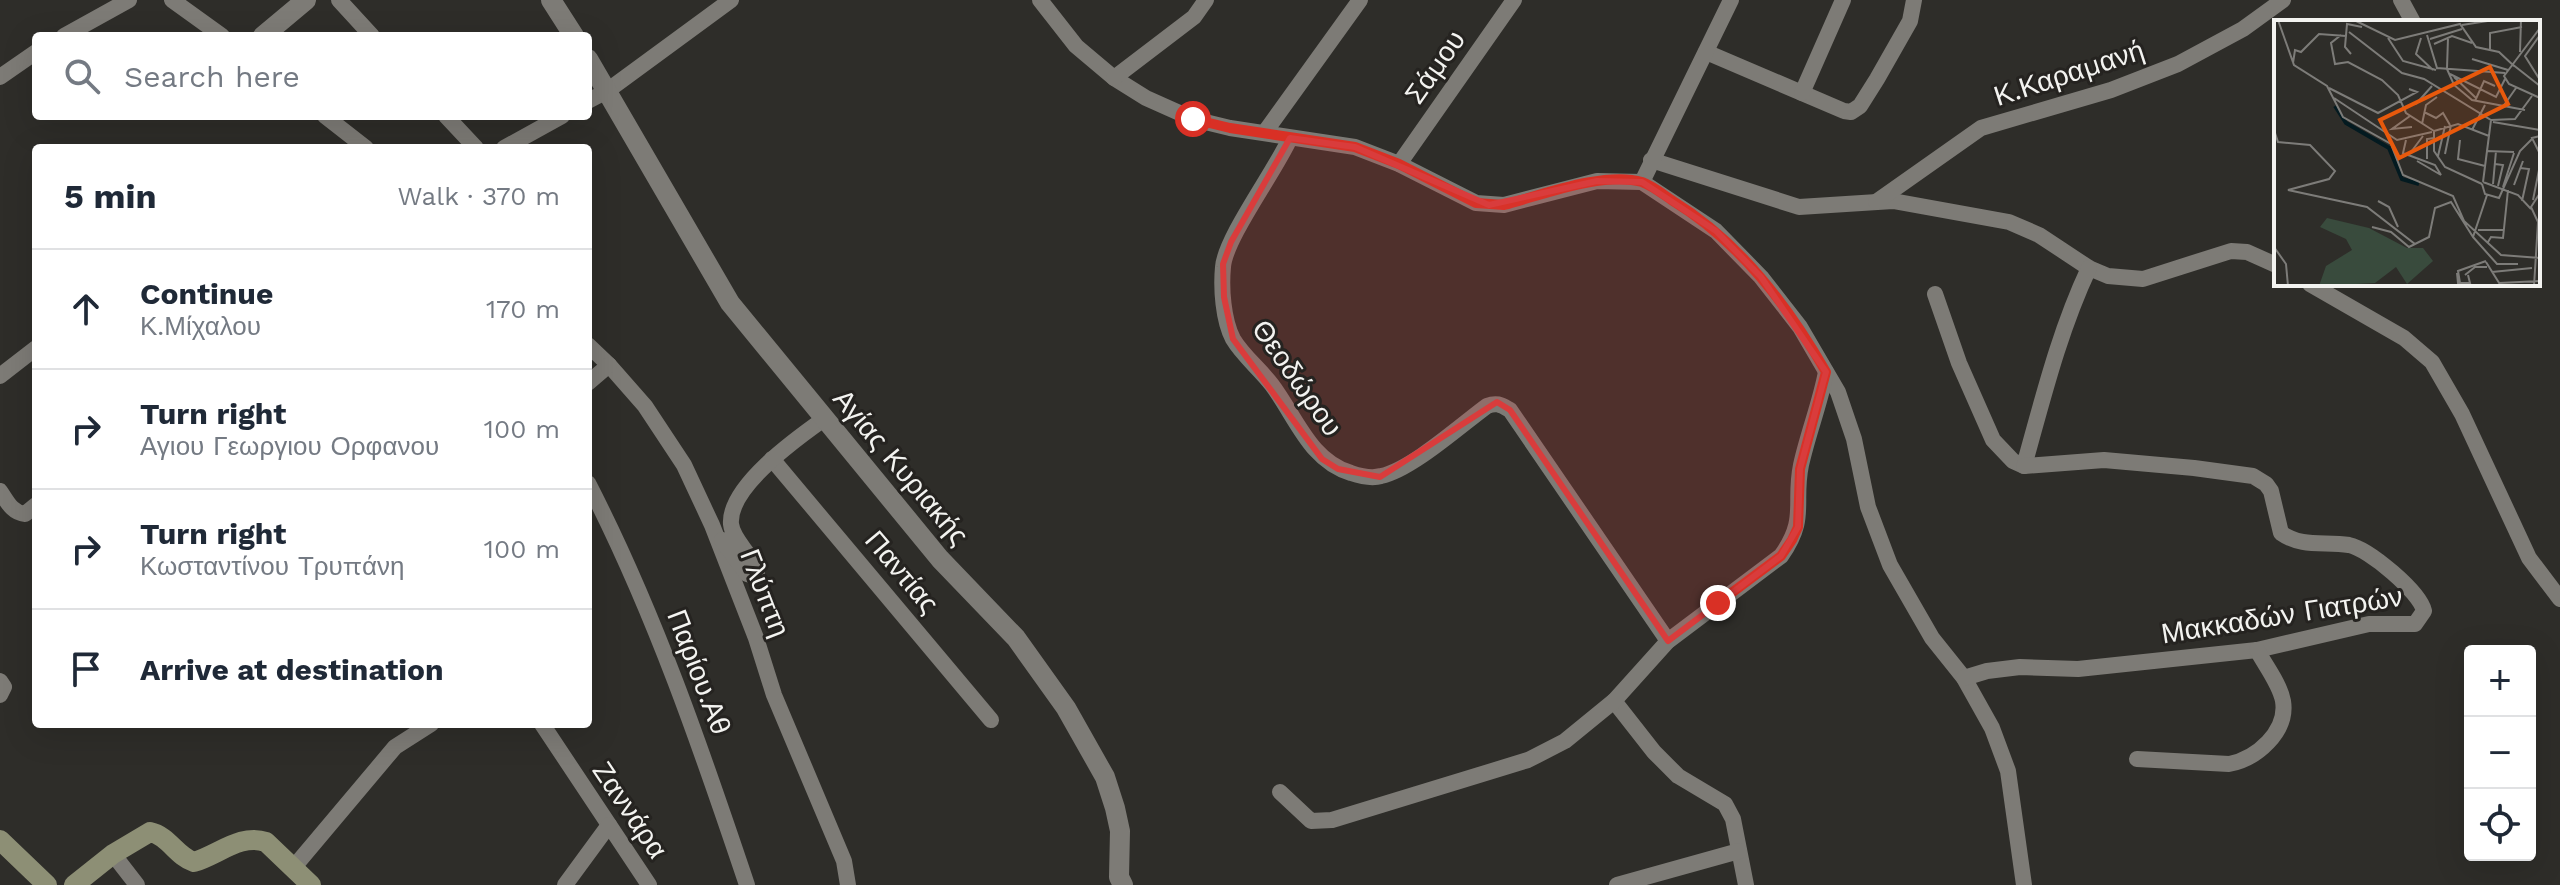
<!DOCTYPE html>
<meta charset="utf-8">
<style>
body{margin:0;font-family:"Work Sans",sans-serif;background:#f6f6f7;color:#1f2937}
.controls{position:absolute;right:24px;bottom:24px;display:grid;overflow:hidden;border-radius:8px;box-shadow:0 8px 32px #0002}
.controls button{width:72px;height:72px;display:grid;place-items:center;padding:0;border:0;border-bottom:2px solid #e0e1e3;background:#fff;color:#1f2937;font:40px sans-serif}
.stop{position:absolute;width:24px;height:24px;margin:-18px;border:6px solid #d93025;border-radius:50%;background:#fff}
.stop.end{background:#d93025;border-color:#fff;box-shadow:0 2px 8px #0008}
.list{margin:0;padding:0;list-style:none}
h2{display:flex;justify-content:space-between;align-items:center;height:104px;margin:0;padding:0 32px;font-size:34px}
h2 small{font-size:26px;font-weight:400;color:#747a83}
.list li{display:grid;grid-template-columns:52px 1fr auto;gap:24px;align-items:center;box-sizing:border-box;height:120px;padding:0 32px;border-top:2px solid #e0e1e3}
.list b{display:block;font-size:30px;white-space:nowrap}
.list p{margin:0;font-size:26px;white-space:nowrap;color:#747a83}
.list em{font-size:26px;font-style:normal;color:#747a83}
.icon{flex:none;width:44px;height:44px;fill:none;stroke:currentColor;stroke-width:2;stroke-linecap:round;stroke-linejoin:round}
.map{position:relative;flex:none;width:2560px;height:885px;overflow:hidden}
.search{position:absolute;background:#fff;box-shadow:0 8px 32px #0002;left:32px;top:32px;width:560px;height:88px;display:flex;align-items:center;gap:20px;box-sizing:border-box;padding:0 28px;border-radius:8px;color:#747a83;font-size:30px}
.panel{position:absolute;background:#fff;box-shadow:0 8px 32px #0002;left:32px;top:144px;width:560px;height:584px;border-radius:8px}
.map>svg:first-child{display:block}
.lines{fill:none;stroke-linecap:round;stroke-linejoin:round}
.minor{stroke:#7d7b76;stroke-width:16}
.tertiary{stroke:#7d7b76;stroke-width:20}
.secondary{stroke:#8d8f75;stroke-width:20}
.route{stroke:#d93025;stroke-width:10}
.marked{fill:#d93c3c;fill-opacity:0.2;stroke:#d93c3c;stroke-width:6;stroke-linejoin:round}
.labels{text-anchor:middle;dominant-baseline:central;stroke-width:6;stroke-linejoin:round;paint-order:stroke}
.street-label{font-size:28px;fill:#f3f3f0;stroke:#252320}
.inset-river{fill:none;stroke:#031a20;stroke-width:4}
.inset-road{fill:none;stroke:#7d7c79;stroke-width:2}
.view{fill:#e8590c;fill-opacity:0.15;stroke:#e8590c;stroke-width:4}
.inset-edge{fill:none;stroke:#f3f3f0;stroke-width:4}
</style>
<div class="map">
<svg width="2560" height="885" viewBox="0 0 2560 885">
<rect width="100%" height="100%" fill="#2e2d29"/>
<g class="lines">
<g class="minor">
<path d="M172 0 222 36"/>
<path d="M339 0 372 36"/>
<path d="M1040 0 1076 46 1114 78 1146 98 1193 119 1230 128 1355 147 1399 164 1476 203 1504 205 1597 181 1642 182 1716 231 1761 277 1800 327 1838 392 1854 439 1868 507 1890 565 1932 638 1964 678 1992 728 2008 771 2024 885"/>
<path d="M2401 0 2413 22"/>
<path d="M64 36 129 0"/>
<path d="M1706 52 1844 111 1851 112 1860 106 1877 79 1910 21 1914 0"/>
<path d="M0 77 36 52"/>
<path d="M1114 78 1194 17 1206 0"/>
<path d="M1802 93 1843 0"/>
<path d="M588 101 607 91 731 0"/>
<path d="M325 116 366 148"/>
<path d="M446 116 476 148"/>
<path d="M1265 132 1360 0"/>
<path d="M1290 138C1276 170 1225 238 1223 267 1221 288 1223 320 1233 339 1243 356 1260 369 1272 385 1296 417 1310 461 1351 473 1360 476 1371 479 1381 476 1411 470 1461 425 1487 406 1497 402 1501 405 1510 410L1668 641"/>
<path d="M504 148 562 116"/>
<path d="M1651 160 1799 207 1893 201 2009 222 2039 235 2089 268 2108 276 2143 279 2231 251 2247 252 2276 265"/>
<path d="M1399 164 1514 0"/>
<path d="M1642 182 1731 0"/>
<path d="M1876 202 1981 128 2111 90 2178 64 2243 29 2283 0"/>
<path d="M2310 284 2404 338 2432 362 2462 414 2529 558 2560 599"/>
<path d="M1935 294 1959 363 1993 440 2013 461 2024 466C2043 398 2059 332 2089 268"/>
<path d="M588 345 609 365 645 406 684 465 712 525 756 638 774 695 844 861 848 885"/>
<path d="M0 376 36 348"/>
<path d="M588 383 609 365"/>
<path d="M772 459 991 720"/>
<path d="M588 483C654 611 701 748 747 885"/>
<path d="M0 491C7 501 12 513 25 514L36 505"/>
<path d="M722 540 747 574 756 577 757 573C754 555 733 542 731 524 728 487 797 438 824 419"/>
<path d="M1964 678 1987 671 2020 667 2078 669 2257 650 2369 624H2415L2424 611C2420 592 2369 549 2349 545 2325 541 2302 548 2281 533L2271 491 2266 484 2253 476 2194 468 2104 460 2024 466"/>
<path d="M0 681 4 687 0 695"/>
<path d="M1614 701 1654 752 1678 776 1725 804 1733 819 1746 885"/>
<path d="M542 724 649 885"/>
<path d="M2137 759 2229 764C2256 759 2288 732 2283 701 2280 684 2265 665 2257 650"/>
<path d="M1280 792 1311 821 1332 820 1528 760 1565 741 1614 701 1668 641 1781 556C1808 518 1793 504 1801 465 1808 433 1820 404 1826 372"/>
<path d="M113 854 137 885"/>
<path d="M294 867 395 747 431 724"/>
<path d="M565 885 609 825"/>
<path d="M1617 885 1739 851"/>
</g>
<g class="tertiary">
<path d="M551 0 574 36"/>
<path d="M263 36 306 0"/>
<path d="M588 59 730 303 940 559 1016 638 1066 708 1105 777 1115 808 1120 831 1119 877 1123 885"/>
</g>
<g class="secondary">
<path d="M0 840 47 885"/>
<path d="M74 885 113 854 150 832C169 836 176 856 194 862 218 855 241 833 266 842L311 885"/>
</g>
</g>
<g class="lines">
<path class="route" d="M1193 119 1230 128 1355 147 1399 164 1476 203 1504 205C1542 195 1604 171 1642 182 1653 186 1664 195 1673 201 1740 242 1788 306 1826 372L1800 469 1798 527 1792 540 1781 556 1718 603"/>
</g>
<path class="marked" d="M1290 138 1355 147 1489 205 1597 181 1642 182 1716 231 1761 277 1826 372 1800 469 1798 527 1781 556 1668 641 1510 410 1497 402 1380 477 1338 469 1322 459 1233 339 1224 297 1223 264 1231 242Z"/>
<g class="labels">
<g class="street-label">
<text transform="translate(1435 67) rotate(-55)">Σάμου</text>
<text transform="translate(2069 73) rotate(-18)">Κ.Καραμανή</text>
<text transform="translate(1297 378) rotate(55)">Θεοδώρου</text>
<text transform="translate(901 467) rotate(50)">Αγίας Κυριακής</text>
<text transform="translate(902 572) rotate(50)">Παντίας</text>
<text transform="translate(765 593) rotate(69)">Γλύπτη</text>
<text transform="translate(2282 615) rotate(-9)">Μακκαδών Γιατρών</text>
<text transform="translate(699 672) rotate(69)">Παρίου.Αθ</text>
<text transform="translate(630 810) rotate(56)">Ζαννάρα</text>
</g>
</g>
<g transform="translate(2274 20)">
<rect width="266" height="266" fill="#2e2d29"/>
<path d="M53 198 95 208 133 228H149L159 241 133 264 122 247 101 263 45 266 52 246 78 230 72 219 46 207Z" fill="#394b3d"/>
<path class="inset-river" d="M61 86 72 103 115 128 128 159 145 164"/>
<path class="inset-road" d="M4 0 20 45 53 66 69 97 117 124 129 155 179 176 190 201 227 235 266 238M80 0 121 20 186 4 202 27 225 32 240 46M188 5 220 0M266 8 230 56 235 64 266 78M75 12 128 53 150 59 217 100 241 99 258 76M67 15 57 23 61 44 74 42 108 60 124 75 132 93 160 111M153 15 163 48 231 53M266 15 251 36 266 60M114 18 129 41 162 50M147 18 142 34 159 50M156 19 188 9M160 24 178 16 198 23M216 29V13L248 7M246 32 247 0M77 34 71 27 73 4 88 7M198 39 234 50M19 43 21 30 27 32 45 14 72 16M238 44 266 66M173 48 174 18M173 49 180 65 198 80 251 90M176 54 222 77 231 59M180 57 202 78M55 68 104 93 143 72 135 69M60 78 123 120 158 112M201 81 210 61 221 66M142 84 158 66M228 88 242 68M150 92 162 98 169 93 176 105M136 96 118 109 138 107M219 102 266 110M148 104 152 85 163 77M0 110 4 122 36 125 61 151 55 159 14 170 93 187 141 224 155 217 161 188 177 182 199 217M198 110 211 85M160 111V131L171 147 208 164M160 111 184 104 215 116M266 116 258 118 266 134M132 120 129 133 161 145 167 155 143 141M186 120 184 139 211 146M212 131 240 132M171 134 177 105M134 136 149 116M164 136 171 106M153 139V119L160 118M221 144 229 145 224 166M246 148 255 149 248 181M209 162 217 100M209 162 244 175 257 189M208 164 211 174 225 178 246 131 258 119M219 164 222 131M240 165 249 141M229 167 240 133M213 175 199 217 223 244H244M259 180 266 145M104 181 115 187 124 207M98 207 117 212 135 227 141 224M204 210H230M214 222 217 217 229 218 234 170M0 227 12 244 14 266M212 242 227 266M218 252 258 248M183 253 184 263H196L194 255M191 255 201 247H213M186 263 184 251 212 241M225 263 266 261M260 266 264 202 257 187 266 173"/>
<path class="view" d="M216 47 234 84 125 138 106 100Z"/>
<rect width="266" height="266" class="inset-edge"/>
</g>
</svg>
<div class="controls">
<button>+</button>
<button>−</button>
<button><svg class="icon" aria-label="locate" viewBox="0 0 24 24"><circle cx="12" cy="12" r="6"/><path d="M12 2v4M12 18v4M2 12h4M18 12h4"/></svg></button>
</div>
<div class="stop" style="left:1193px;top:119px"></div>
<div class="stop end" style="left:1718px;top:603px"></div>
<div class="search"><svg class="icon" aria-label="search" viewBox="0 0 24 24"><circle cx="10" cy="10" r="6"/><path d="M15 15l6 6"/></svg>Search here</div>
<section class="panel">
<h2>5 min<small>Walk · 370 m</small></h2>
<ul class="list">
<li><svg class="icon" aria-label="ahead" viewBox="0 0 24 24"><path d="M12 20V5M6 11l6-6 6 6"/></svg><div><b>Continue</b><p>Κ.Μίχαλου</p></div><em>170 m</em></li>
<li><svg class="icon" aria-label="right" viewBox="0 0 24 24"><path d="M7 20v-9h11M14 6l5 5-5 5"/></svg><div><b>Turn right</b><p>Αγιου Γεωργιου Ορφανου</p></div><em>100 m</em></li>
<li><svg class="icon" aria-label="right" viewBox="0 0 24 24"><path d="M7 20v-9h11M14 6l5 5-5 5"/></svg><div><b>Turn right</b><p>Κωσταντίνου Τρυπάνη</p></div><em>100 m</em></li>
<li><svg class="icon" aria-label="arrive" viewBox="0 0 24 24"><path d="M6 21V4h12l-3 4 3 4H6"/></svg><div><b>Arrive at destination</b></div></li>
</ul>
</section>
</div>
